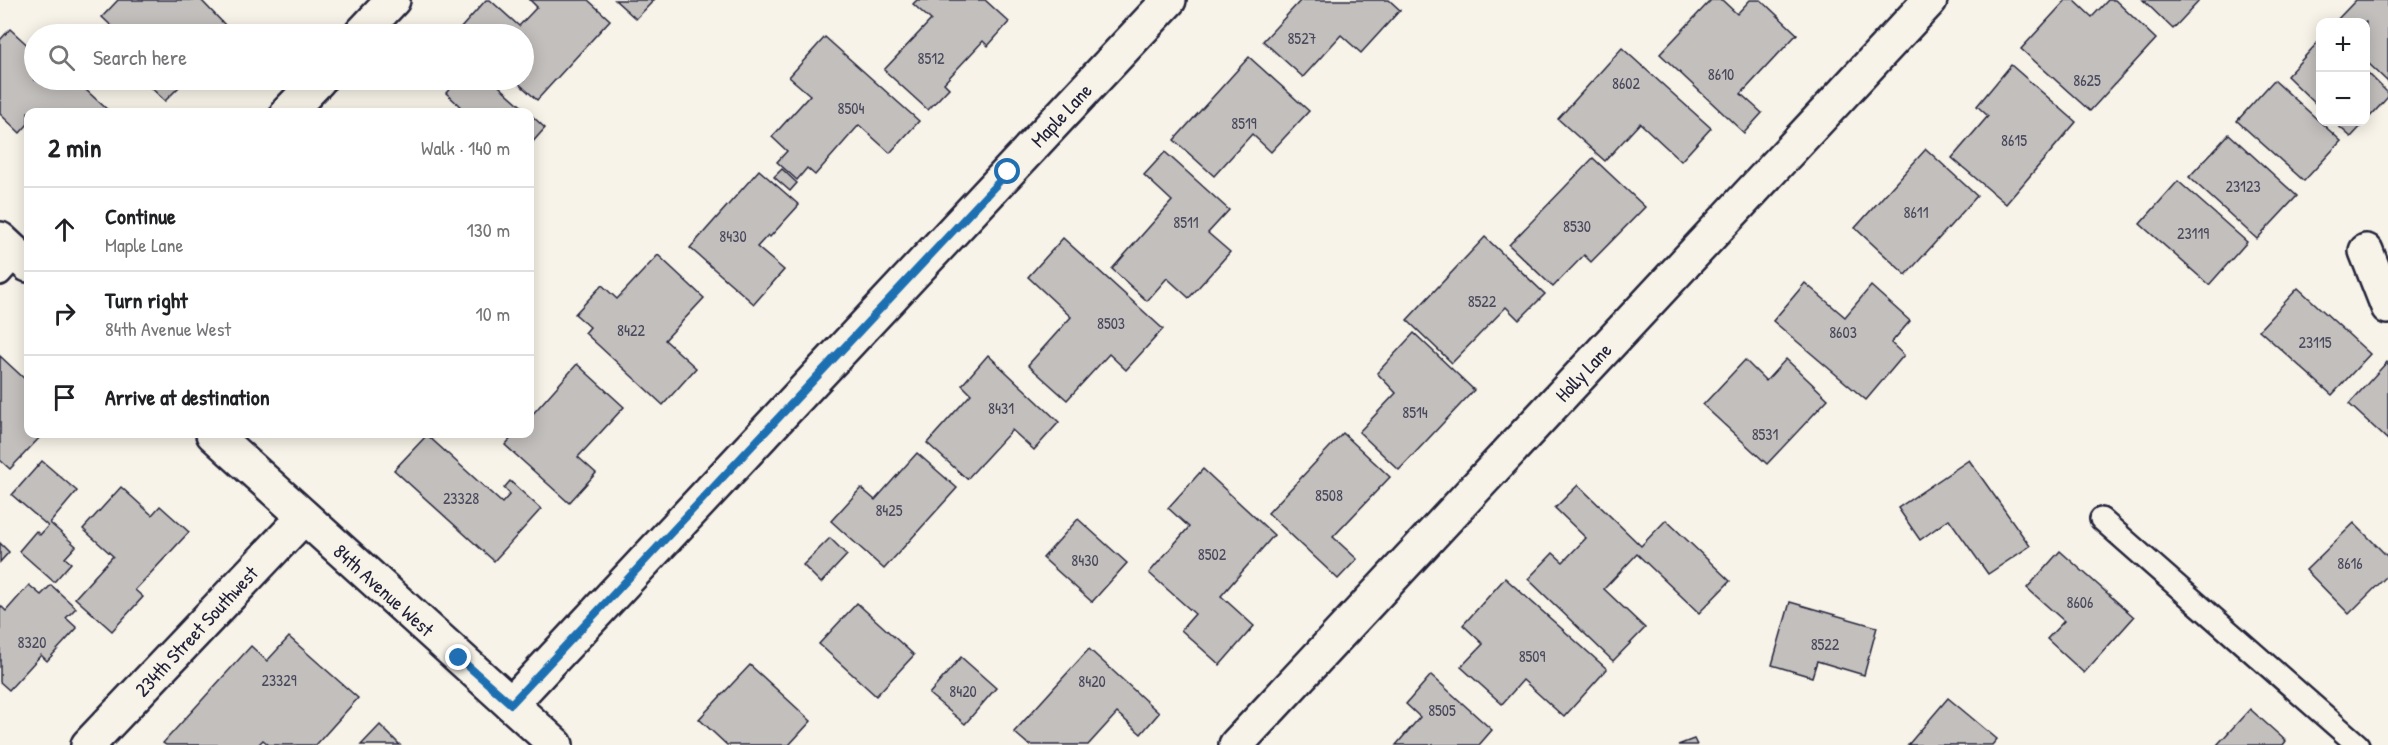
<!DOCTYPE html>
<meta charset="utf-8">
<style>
body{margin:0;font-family:"Patrick Hand",sans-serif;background:#f6f6f6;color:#202124}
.controls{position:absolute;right:18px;top:18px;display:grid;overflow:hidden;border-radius:12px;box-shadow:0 3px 15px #0003}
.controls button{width:54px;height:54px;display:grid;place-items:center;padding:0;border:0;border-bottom:2px solid #e0e0e0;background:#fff;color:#202124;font:30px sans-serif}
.stop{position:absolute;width:18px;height:18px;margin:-14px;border:4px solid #1f6fb2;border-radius:50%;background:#fff}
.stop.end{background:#1f6fb2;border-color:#fff;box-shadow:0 2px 6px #0008}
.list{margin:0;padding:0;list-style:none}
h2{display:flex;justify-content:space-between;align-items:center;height:78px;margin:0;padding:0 24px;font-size:26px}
h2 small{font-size:20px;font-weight:400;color:#757577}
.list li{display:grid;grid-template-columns:39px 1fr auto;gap:18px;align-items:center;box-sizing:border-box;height:84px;padding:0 24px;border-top:2px solid #e0e0e0}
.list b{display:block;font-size:22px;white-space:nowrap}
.list p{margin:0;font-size:20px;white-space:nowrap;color:#757577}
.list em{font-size:20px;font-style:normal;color:#757577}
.icon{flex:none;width:33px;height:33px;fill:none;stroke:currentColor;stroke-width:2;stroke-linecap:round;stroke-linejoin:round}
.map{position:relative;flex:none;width:2388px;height:745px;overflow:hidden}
.search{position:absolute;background:#fff;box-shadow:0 3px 15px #0003;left:24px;top:24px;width:510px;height:66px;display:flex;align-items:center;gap:15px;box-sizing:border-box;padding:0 21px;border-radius:33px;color:#757577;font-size:22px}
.panel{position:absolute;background:#fff;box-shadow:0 3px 15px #0003;left:24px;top:108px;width:510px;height:330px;border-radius:12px}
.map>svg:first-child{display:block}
.building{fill:#c2bfbd;stroke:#22223b;stroke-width:1.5}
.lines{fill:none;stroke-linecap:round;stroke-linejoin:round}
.service-casing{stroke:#22223b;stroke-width:26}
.minor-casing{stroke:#22223b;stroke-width:38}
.tertiary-casing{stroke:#22223b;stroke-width:38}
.service{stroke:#f7f3e8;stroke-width:21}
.minor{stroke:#f7f3e8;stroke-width:33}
.tertiary{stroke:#f7f3e8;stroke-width:33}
.route{stroke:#1f6fb2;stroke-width:8}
.labels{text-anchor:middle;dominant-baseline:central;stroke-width:4.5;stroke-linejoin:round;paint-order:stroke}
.number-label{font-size:16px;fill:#4a495c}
.street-label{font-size:20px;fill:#22223b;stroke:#f7f3e8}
</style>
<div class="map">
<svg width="2388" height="745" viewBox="0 0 2388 745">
<rect width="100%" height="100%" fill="#f7f3e8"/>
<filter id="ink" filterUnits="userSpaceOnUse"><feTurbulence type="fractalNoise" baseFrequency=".0167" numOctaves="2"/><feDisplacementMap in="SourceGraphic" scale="12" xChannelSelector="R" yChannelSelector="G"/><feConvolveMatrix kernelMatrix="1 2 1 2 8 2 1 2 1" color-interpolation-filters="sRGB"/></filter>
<g filter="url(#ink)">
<g class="building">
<path d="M118 0H201L226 26 218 34H120L102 17Z"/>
<path d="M486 0H490L519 26 537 7 530 0H588L610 20 537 100 515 80H524V34H466L460 29Z"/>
<path d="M615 0H654L636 19Z"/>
<path d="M917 0H985L1009 22 988 46 983 41 944 83 949 88 928 110 884 70 931 20 913 4Z"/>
<path d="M1301 0H1389L1400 10 1361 53 1341 35 1303 77 1263 41Z"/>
<path d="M1711 0H1722L1737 14 1750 0H1761L1797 34 1741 94 1762 113 1744 133 1660 54Z"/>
<path d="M2066 0H2074L2092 17 2108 0H2115L2156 39 2090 111 2021 49Z"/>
<path d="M2143 0H2200L2173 29Z"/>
<path d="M2356 0H2388V82L2366 61V22H2335Z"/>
<path d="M10 29 34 51V80H75L110 112H28V124L20 133 0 114V40Z"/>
<path d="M825 37 919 121 890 153 859 125 815 175 807 168 797 180 777 162 787 151 772 137 810 95 789 77Z"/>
<path d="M2320 40V108L2287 76Z"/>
<path d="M1622 48 1711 128 1681 161 1640 123 1605 161 1558 119Z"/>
<path d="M1249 57 1309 111 1271 152 1252 134 1214 176 1174 140Z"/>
<path d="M2011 65 2076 122 2006 204 1952 158 1988 116 1977 106Z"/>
<path d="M2366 71 2388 93V97L2366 121Z"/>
<path d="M143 80H186L165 101Z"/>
<path d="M458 80H492L528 112H466L446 93Z"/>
<path d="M2274 80 2341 141 2304 181 2237 121Z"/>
<path d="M530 114 545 128 530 145Z"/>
<path d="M2334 122H2365L2351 137Z"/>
<path d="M2229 134 2297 196 2257 239 2189 177Z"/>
<path d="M1926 149 1977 196 1906 275 1855 228Z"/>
<path d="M1165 152 1229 210 1208 233 1230 252 1189 298 1167 278 1147 301 1112 269 1172 201 1144 175Z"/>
<path d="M1593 158 1645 207 1591 262 1584 255 1553 287 1509 245Z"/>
<path d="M782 169 797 183 790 191 774 177Z"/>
<path d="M759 170 799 205 770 237 768 235 757 247 784 270 754 304 690 248Z"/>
<path d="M2178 181 2247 242 2209 285 2140 224Z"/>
<path d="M1485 237 1545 294 1519 320 1506 307 1452 363 1407 320Z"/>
<path d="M1063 238 1163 329 1126 370 1109 354 1067 400 1028 365 1071 317 1028 277Z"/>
<path d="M658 255 704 298 665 340 696 368 663 405 585 333 590 327 575 314 602 285 617 299Z"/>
<path d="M1805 283 1845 317 1871 286 1910 321 1891 343 1904 355 1866 400 1773 321Z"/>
<path d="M2298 288 2370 354 2332 395 2259 330Z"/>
<path d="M1414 333 1474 390 1399 470 1359 432 1396 393 1377 373Z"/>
<path d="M988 355 1059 422 1034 450 1012 430 967 479 927 443 971 394 962 385Z"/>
<path d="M0 356 28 382V434H43L10 469 0 460Z"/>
<path d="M1786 359 1828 399 1767 464 1703 405 1745 360 1766 381Z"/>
<path d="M2387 362 2388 363V440L2349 404Z"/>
<path d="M577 364 624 407 578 457 596 473 569 503 505 445 515 434H530V417Z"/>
<path d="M1343 433 1390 477 1333 537 1357 559 1338 579 1268 513Z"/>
<path d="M427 435 502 503 510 494 504 488 510 481 541 509 494 561 394 470Z"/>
<path d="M917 453 957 488 884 569 831 521 861 488 875 500Z"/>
<path d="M1969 460 2030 546 1988 574 1949 519 1920 540 1898 508Z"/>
<path d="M42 461 77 491 50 523 76 546 65 558 71 563 54 582 19 551 36 531 40 535 48 526 12 495Z"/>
<path d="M1203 469 1274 535 1221 596 1254 626 1220 665 1181 630 1195 614 1149 573 1189 527 1168 508Z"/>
<path d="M1578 485 1641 546 1666 520 1730 581 1699 613 1637 554 1604 589 1645 628 1613 661 1528 579 1553 553 1563 562 1586 538 1555 508Z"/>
<path d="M121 487 152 515 160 506 189 532 135 590 143 597 112 631 75 598 113 556 83 529Z"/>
<path d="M1078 519 1127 563 1092 602 1043 558Z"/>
<path d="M2354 523 2388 557V575L2349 614 2306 570Z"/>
<path d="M830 538 847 555 821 583 803 565Z"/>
<path d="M0 543 9 552 0 562Z"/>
<path d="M2060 551 2134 617 2084 673 2047 639 2064 621 2027 588Z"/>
<path d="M1505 578 1607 669 1564 717 1523 680 1502 704 1461 667 1483 644 1463 625Z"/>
<path d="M29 585 41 595 51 585 76 608 66 618 77 628 47 661 41 655 9 690 0 682V605L6 611Z"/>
<path d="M1790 602 1877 627 1864 675 1817 661 1812 677 1772 665Z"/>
<path d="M857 603 914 655 876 696 819 644Z"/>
<path d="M289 637 358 698 316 745H269L263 740 258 745H166L163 743 251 646 267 661Z"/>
<path d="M1089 649 1159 713 1141 734 1117 713 1088 745H1029L1014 732Z"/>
<path d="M961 657 996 688 965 724 929 694Z"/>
<path d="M750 665 811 721 789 745H727L699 719Z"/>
<path d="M1431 675 1492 730 1479 745H1396L1420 717 1406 704Z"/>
<path d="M1948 698 1997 739 1992 745H1908Z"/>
<path d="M2250 709 2286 741 2283 745H2217Z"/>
<path d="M380 725 400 745H361Z"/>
<path d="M1694 739 1697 745H1678Z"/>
</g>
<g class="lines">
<defs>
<g id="service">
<path d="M0 274 17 255"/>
<path d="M2101 519 2358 745"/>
</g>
<g id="minor">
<path d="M361 34 393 0"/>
<path d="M288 112 319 80"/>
<path d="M2366 251 2388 307"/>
<path d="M511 704 1169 0"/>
<path d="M1236 745 1930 0"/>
</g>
<g id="tertiary">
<path d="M0 239 28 265"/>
<path d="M213 434 556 745"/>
<path d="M88 745 304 517"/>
</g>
</defs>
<use href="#service" class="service-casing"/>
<use href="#minor" class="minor-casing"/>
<use href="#tertiary" class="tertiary-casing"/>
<use href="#service" class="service"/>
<use href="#minor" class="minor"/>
<use href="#tertiary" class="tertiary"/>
</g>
</g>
<g class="lines" filter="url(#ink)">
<path class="route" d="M459 658 511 704 1008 172"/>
</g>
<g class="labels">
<g class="number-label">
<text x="1302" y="38">8527</text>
<text x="931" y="58">8512</text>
<text x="1721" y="74">8610</text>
<text x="2087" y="80">8625</text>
<text x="1626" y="83">8602</text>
<text x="851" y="108">8504</text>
<text x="1244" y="123">8519</text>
<text x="2014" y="140">8615</text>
<text x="2243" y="186">23123</text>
<text x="1916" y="212">8611</text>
<text x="1186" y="222">8511</text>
<text x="1577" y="226">8530</text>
<text x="2193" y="233">23119</text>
<text x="733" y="236">8430</text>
<text x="1482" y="301">8522</text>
<text x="1111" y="323">8503</text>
<text x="631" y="330">8422</text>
<text x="1843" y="332">8603</text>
<text x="2315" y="342">23115</text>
<text x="1001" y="408">8431</text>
<text x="1415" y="412">8514</text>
<text x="1765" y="434">8531</text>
<text x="1329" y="495">8508</text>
<text x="461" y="498">23328</text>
<text x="889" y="510">8425</text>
<text x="1212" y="554">8502</text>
<text x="1085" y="560">8430</text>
<text x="2350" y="563">8616</text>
<text x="2080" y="602">8606</text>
<text x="32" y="642">8320</text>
<text x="1825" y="644">8522</text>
<text x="1532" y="656">8509</text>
<text x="279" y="680">23329</text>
<text x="1092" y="681">8420</text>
<text x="963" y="691">8420</text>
<text x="1442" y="710">8505</text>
</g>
<g class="street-label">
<text transform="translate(1061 115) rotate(-47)">Maple Lane</text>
<text transform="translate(1583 372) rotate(-47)">Holly Lane</text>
<text transform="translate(384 590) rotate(42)">84th Avenue West</text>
<text transform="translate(196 631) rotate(-47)">234th Street Southwest</text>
</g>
</g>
</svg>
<div class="controls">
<button>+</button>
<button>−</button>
</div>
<div class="stop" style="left:1008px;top:172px"></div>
<div class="stop end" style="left:459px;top:658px"></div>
<div class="search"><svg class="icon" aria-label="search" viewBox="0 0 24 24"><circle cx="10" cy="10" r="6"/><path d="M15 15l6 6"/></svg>Search here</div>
<section class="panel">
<h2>2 min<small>Walk · 140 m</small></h2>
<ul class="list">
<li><svg class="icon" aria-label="ahead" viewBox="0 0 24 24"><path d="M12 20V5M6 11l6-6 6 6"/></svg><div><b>Continue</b><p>Maple Lane</p></div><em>130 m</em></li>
<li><svg class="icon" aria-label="right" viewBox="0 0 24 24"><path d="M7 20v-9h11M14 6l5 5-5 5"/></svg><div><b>Turn right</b><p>84th Avenue West</p></div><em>10 m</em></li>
<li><svg class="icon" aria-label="arrive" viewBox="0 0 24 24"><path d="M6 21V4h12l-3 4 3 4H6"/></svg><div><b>Arrive at destination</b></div></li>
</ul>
</section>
</div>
